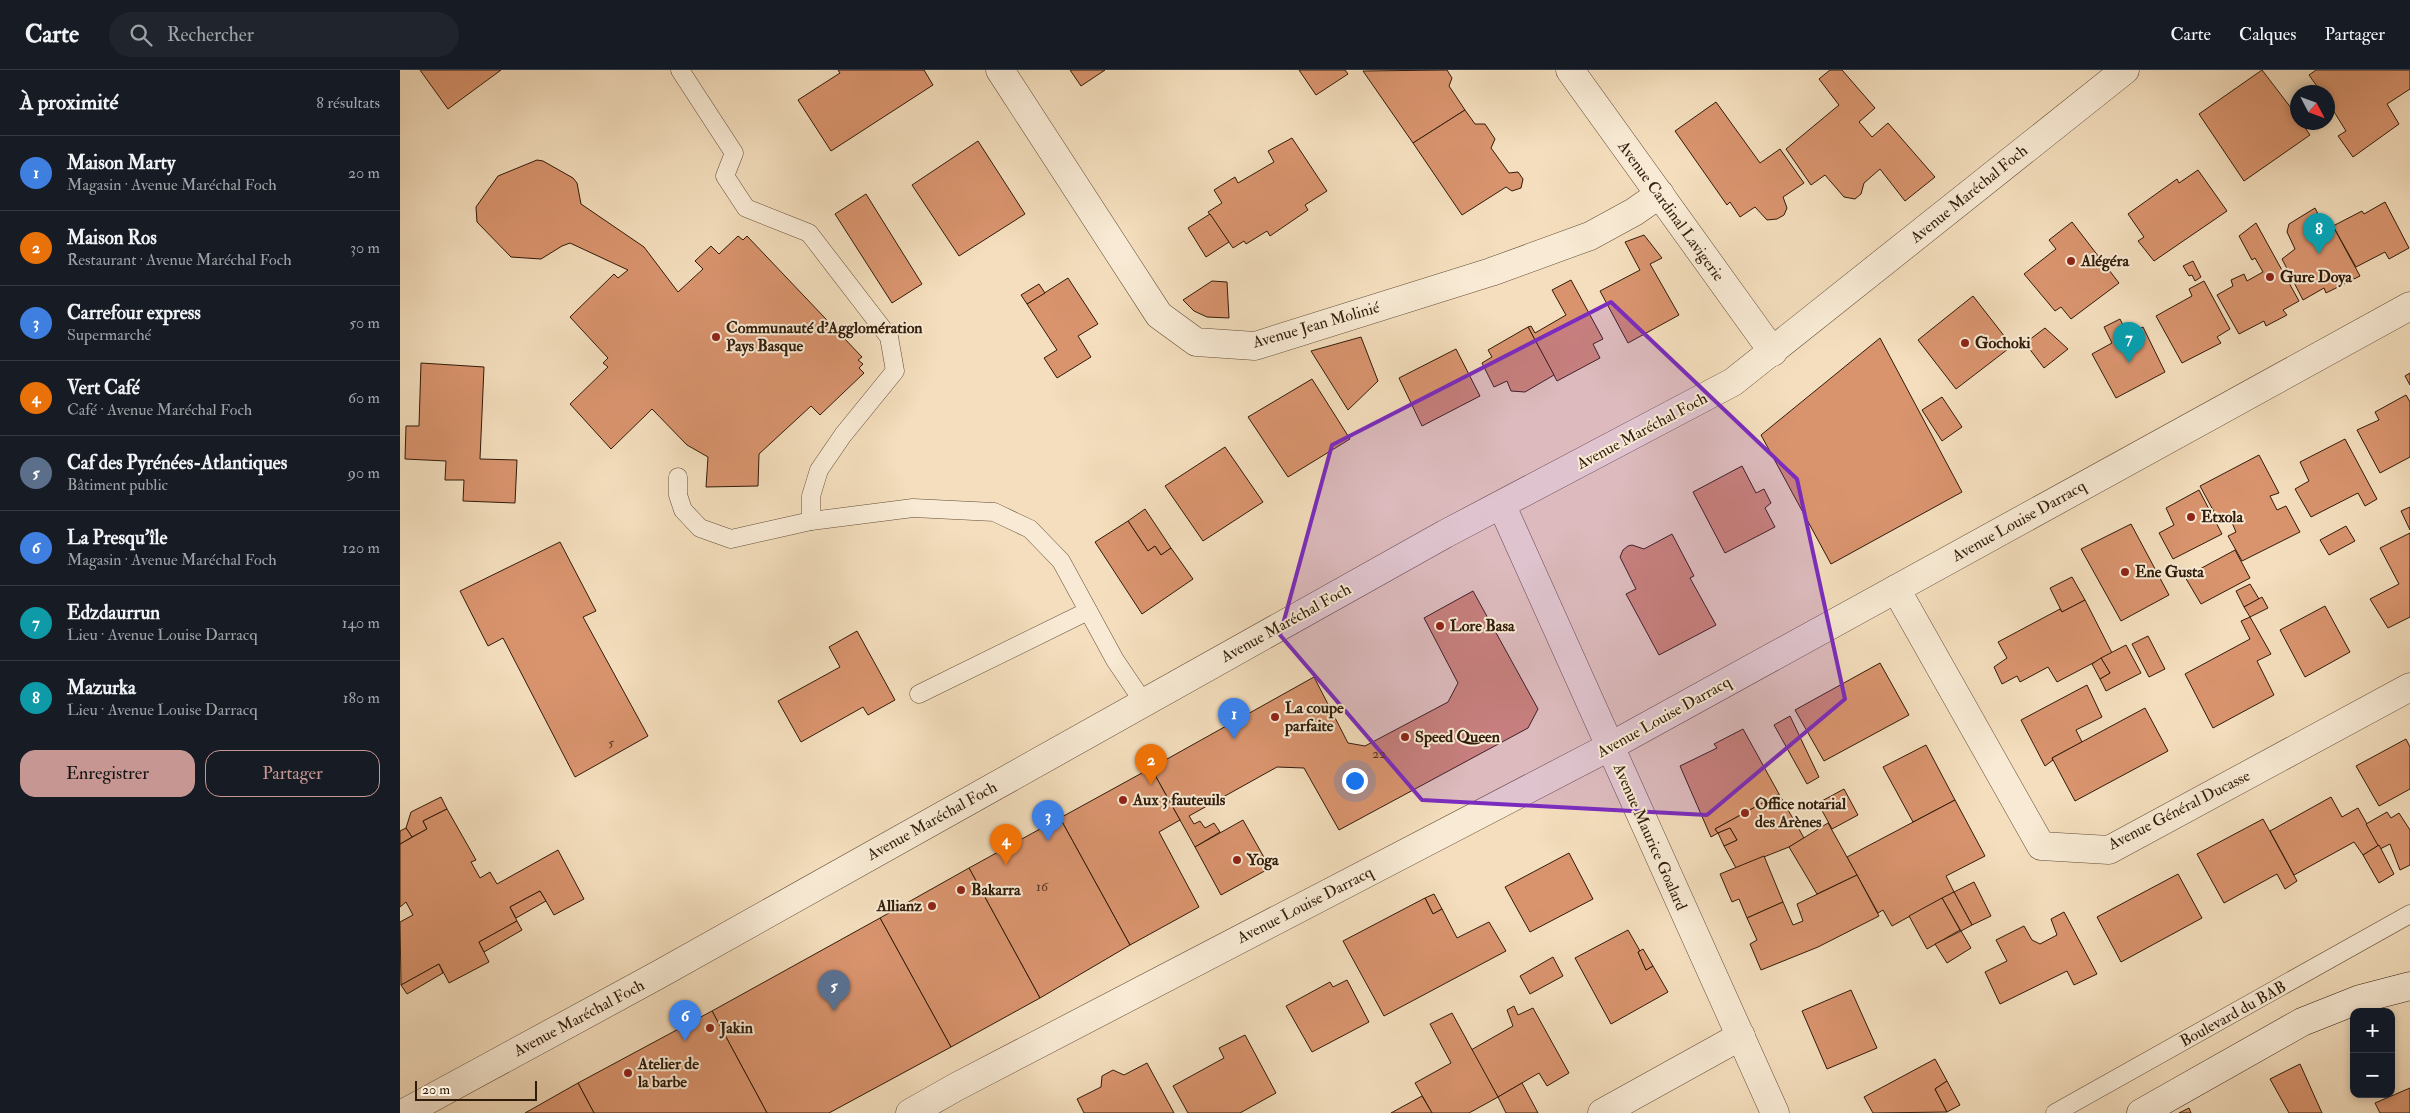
<!DOCTYPE html>
<html lang="fr">
<meta charset="utf-8">
<style>
body{margin:0;font-family:"IM FELL Double Pica",serif;background:#20242c;color:#f1f3f6}
.controls{position:absolute;right:15px;bottom:15px;display:grid;overflow:hidden;border-radius:10px;box-shadow:0 2px 8px #0003}
.controls button{width:45px;height:45px;display:grid;place-items:center;padding:0;border:0;border-bottom:1px solid #363941;background:#171b24;color:#f1f3f6;font:25px sans-serif}
.compass{position:absolute;left:1890px;top:15px;width:45px;height:45px;border-radius:50%;background:#171b24;box-shadow:0 2px 8px #0003;rotate:131deg}
.scale{position:absolute;left:15px;bottom:12px;width:122px;box-sizing:border-box;padding-left:5px;border:2px solid #311b09;border-top:0;font-size:14px;line-height:18px;white-space:nowrap;color:#311b09;-webkit-text-stroke:4px #f8ead4;paint-order:stroke}
.you{position:absolute;left:954px;top:710px;width:18px;height:18px;margin:-12px;border:4px solid #fff;border-radius:50%;background:#1a73e8;box-shadow:0 0 0 8px #1a73e833}
.badge{display:grid;place-items:center;width:32px;height:32px;border-radius:50%;background:#c59692;color:#fff;font-size:16px;font-weight:700}
.pin{position:absolute;translate:-50% -41px;filter:drop-shadow(0 1px 2px #0008)}
.pin::after{content:'';position:absolute;top:26px;width:18px;height:15px;background:inherit;clip-path:polygon(0 0,100% 0,50% 100%)}
.list{margin:0;padding:0;list-style:none}
h2{display:flex;justify-content:space-between;align-items:center;height:65px;margin:0;padding:0 20px;font-size:21px}
h2 small{font-size:16px;font-weight:400;color:#9ea1a6}
.list li{display:grid;grid-template-columns:32px 1fr auto;gap:15px;align-items:center;box-sizing:border-box;height:75px;padding:0 20px;border-top:1px solid #363941}
.list b{display:block;font-size:19px;white-space:nowrap}
.list p{margin:0;font-size:16px;white-space:nowrap;color:#9ea1a6}
.list em{font-size:16px;font-style:normal;color:#9ea1a6}
.actions{display:flex;gap:10px;padding:15px 20px}
.actions a{flex:1;padding:11px 0;border:1px solid #c59692;border-radius:15px;text-align:center;font-size:18px;color:#c59692}
.actions .main{background:#c59692;color:#111}
.icon{flex:none;width:28px;height:28px;fill:none;stroke:currentColor;stroke-width:2;stroke-linecap:round;stroke-linejoin:round}
.map{position:relative;flex:none;width:2010px;height:1043px;overflow:hidden}
header{display:flex;align-items:center;gap:30px;box-sizing:border-box;height:70px;padding:0 25px;background:#171b24;border-bottom:1px solid #363941}
header strong{font-size:24px}
nav{display:flex;gap:28px;margin-inline-start:auto;font-size:18px}
.search{width:350px;height:45px;background:#20242c;display:flex;align-items:center;gap:12px;box-sizing:border-box;padding:0 18px;border-radius:28px;color:#9ea1a6;font-size:19px}
main{display:flex}
aside{flex:1;background:#171b24}
.map>svg:first-child{display:block}
.building{fill:#d9946e;stroke:#311b09}
.lines{fill:none;stroke-linecap:round;stroke-linejoin:round}
.lane-casing{stroke:#624c36;stroke-width:19}
.street-casing{stroke:#624c36;stroke-width:29}
.secondary-casing{stroke:#311b09;stroke-width:29}
.lane{stroke:#f8ead4;stroke-width:18}
.street{stroke:#f8ead4;stroke-width:28}
.secondary{stroke:#f8ead4;stroke-width:28}
.marked{fill:#7b2cbf;fill-opacity:0.2;stroke:#7b2cbf;stroke-width:4;stroke-linejoin:round}
.poi-dot{fill:#8f2418;stroke:#f8ead4;stroke-width:2}
.labels{text-anchor:middle;dominant-baseline:central;stroke-width:4;stroke-linejoin:round;paint-order:stroke}
.number-label{font-size:14px;fill:#5b3922}
.street-label{font-size:16px;fill:#311b09;stroke:#f8ead4}
.poi-label{font-size:16px;font-weight:bold;fill:#311b09;stroke:#f8ead4;text-anchor:start}
</style>
<header>
<strong>Carte</strong>
<div class="search"><svg class="icon" aria-label="search" viewBox="0 0 24 24"><circle cx="10" cy="10" r="6"/><path d="M15 15l6 6"/></svg>Rechercher</div>
<nav><a>Carte</a><a>Calques</a><a>Partager</a></nav>
</header>
<main>
<aside>
<h2>À proximité<small>8 résultats</small></h2>
<ul class="list">
<li><span class="badge" style="background:#3f7fe0">1</span><div><b>Maison Marty</b><p>Magasin · Avenue Maréchal Foch</p></div><em>20 m</em></li>
<li><span class="badge" style="background:#e8710a">2</span><div><b>Maison Ros</b><p>Restaurant · Avenue Maréchal Foch</p></div><em>30 m</em></li>
<li><span class="badge" style="background:#3f7fe0">3</span><div><b>Carrefour express</b><p>Supermarché</p></div><em>50 m</em></li>
<li><span class="badge" style="background:#e8710a">4</span><div><b>Vert Café</b><p>Café · Avenue Maréchal Foch</p></div><em>60 m</em></li>
<li><span class="badge" style="background:#5c6f8a">5</span><div><b>Caf des Pyrénées-Atlantiques</b><p>Bâtiment public</p></div><em>90 m</em></li>
<li><span class="badge" style="background:#3f7fe0">6</span><div><b>La Presqu'île</b><p>Magasin · Avenue Maréchal Foch</p></div><em>120 m</em></li>
<li><span class="badge" style="background:#0f9aa8">7</span><div><b>Edzdaurrun</b><p>Lieu · Avenue Louise Darracq</p></div><em>140 m</em></li>
<li><span class="badge" style="background:#0f9aa8">8</span><div><b>Mazurka</b><p>Lieu · Avenue Louise Darracq</p></div><em>180 m</em></li>
</ul>
<div class="actions"><a class="main">Enregistrer</a><a>Partager</a></div>
</aside>
<div class="map">
<svg width="2010" height="1043" viewBox="0 0 2010 1043">
<rect width="100%" height="100%" fill="#f4debd"/>
<filter id="stains"><feTurbulence type="fractalNoise" baseFrequency=".004" numOctaves="4"/><feColorMatrix values="0 0 0 0 .2 0 0 0 0 .09 0 0 0 0 .02 0 0 0 .5 -.17"/></filter>
<radialGradient id="worn" r=".72"><stop offset=".6" stop-color="#630" stop-opacity="0"/><stop offset="1" stop-color="#630" stop-opacity=".3"/></radialGradient>
<g class="building">
<path d="M20 0H101L48 39Z"/>
<path d="M438 0H524L533 15 431 81 398 30 440 3Z"/>
<path d="M670 0H705L681 16Z"/>
<path d="M899 0H945L948 4 916 25Z"/>
<path d="M1047 0 1052 8 1049 16 1065 40 1013 73 963 1Z"/>
<path d="M1430 0H1442L1475 38 1459 52 1472 67 1488 53 1535 107 1505 131 1480 99 1464 113 1461 124 1455 129 1444 127 1425 105 1411 115 1386 79 1439 35 1419 9Z"/>
<path d="M1862 0 1898 47V52H1901L1910 65 1844 111 1799 44Z"/>
<path d="M1916 0H2010V19L1987 34 1999 54 1953 87 1938 66 1946 61 1928 32V22H1921L1909 5Z"/>
<path d="M1316 32 1360 93 1380 79 1404 113 1383 127 1387 138 1384 145 1377 149 1367 150 1355 137 1340 147 1330 132 1327 135 1275 61Z"/>
<path d="M1065 40 1075 54H1085L1095 69 1091 78 1109 103 1118 102 1123 109 1121 118 1112 121 1106 117 1062 145 1013 73Z"/>
<path d="M892 68 927 121 905 135 908 140 870 166 867 161 846 174 844 171 833 178 808 142 822 133 814 120 835 107 838 113 874 92 868 81Z"/>
<path d="M578 71 625 144 559 186 512 115Z"/>
<path d="M137 90 143 91 173 108 177 113 181 134 244 177 278 222 303 199 295 191 311 176 319 184 338 166 343 170 347 166 462 287 458 290 463 294 459 298 464 303 420 345 411 336 359 384 358 416 306 417 308 387 287 375 252 339 211 379 170 334 208 297 203 293 208 288 170 247 214 204 218 208 228 200 170 173 162 176 141 189 111 187 77 152 76 137 98 106Z"/>
<path d="M1798 100 1827 141 1754 191 1738 171 1744 167 1728 144 1777 109 1779 113Z"/>
<path d="M466 124 522 214 492 233 435 144Z"/>
<path d="M1985 132 2009 178 1989 189 1985 182 1956 197 1933 156 1962 141 1964 144Z"/>
<path d="M1915 138 1927 162 1934 158 1960 206 1926 223 1924 218 1903 230 1882 189 1895 179 1887 162 1889 154Z"/>
<path d="M810 144 829 172 806 187 788 158Z"/>
<path d="M1672 152 1719 213 1671 249 1661 237 1655 241 1624 204 1656 179 1649 170Z"/>
<path d="M1856 153 1899 231 1883 240 1887 245 1866 256 1864 251 1839 264 1817 225 1833 216 1831 210 1844 204 1847 211 1863 202 1855 188 1852 190 1839 166Z"/>
<path d="M1244 165 1262 188 1250 194 1279 245 1228 273 1200 221 1240 200 1225 172Z"/>
<path d="M1793 191 1801 207 1795 211 1792 205 1789 206 1783 196Z"/>
<path d="M668 208 698 254 678 266 691 287 657 308 644 288 657 280 627 234Z"/>
<path d="M1171 210 1203 269 1193 274 1200 288 1157 311 1128 257 1131 256 1135 263 1166 245 1152 220Z"/>
<path d="M812 211 827 212 829 248 807 247 794 241 783 230Z"/>
<path d="M1804 211 1830 259 1817 267 1821 273 1782 293 1756 246 1792 226 1789 219Z"/>
<path d="M639 214 645 223 627 234 621 225Z"/>
<path d="M1573 226 1612 276 1556 319 1518 270Z"/>
<path d="M1720 249 1728 265 1743 257 1765 302 1716 328 1692 284 1712 273 1704 257Z"/>
<path d="M1128 257 1154 305 1125 322 1111 321 1107 311 1094 317 1082 293 1092 287 1088 280Z"/>
<path d="M1645 258 1668 279 1644 298 1625 273Z"/>
<path d="M961 267 978 311 948 340 911 281Z"/>
<path d="M1480 268 1562 422 1431 494 1361 365Z"/>
<path d="M1056 279 1080 326 1022 356 999 308Z"/>
<path d="M21 293 84 297 80 389 117 390 115 433 63 431 64 410H45L46 391 5 389 6 356H19Z"/>
<path d="M2010 303V315L2005 306Z"/>
<path d="M912 309 950 369 888 407 848 347Z"/>
<path d="M2006 325 2010 332V387L1980 403 1957 360 1979 350 1975 342Z"/>
<path d="M1542 327 1562 357 1542 371 1522 340Z"/>
<path d="M1945 369 1977 429 1965 436 1958 423 1911 447 1895 419 1909 411 1900 392Z"/>
<path d="M825 377 863 432 803 471 765 416Z"/>
<path d="M1859 385 1879 423 1870 426 1877 440 1886 436 1900 462 1842 491 1828 466 1836 462 1830 448 1820 453 1800 416Z"/>
<path d="M1342 396 1356 423 1364 419 1371 433 1365 438 1375 457 1325 483 1293 422Z"/>
<path d="M1799 420 1822 464 1773 489 1759 463 1774 455 1766 438Z"/>
<path d="M2010 437V460L2001 441Z"/>
<path d="M745 439 771 478 761 485 755 476 748 481 728 451Z"/>
<path d="M728 451 748 481 755 476 761 485 771 478 793 509 742 544 695 472Z"/>
<path d="M1731 454 1769 525 1721 551 1681 479Z"/>
<path d="M1946 456 1955 471 1929 485 1920 470Z"/>
<path d="M2010 463V547L1988 558 1970 529 1999 514 1980 478Z"/>
<path d="M1272 464 1294 506 1290 508 1316 555 1259 585 1226 524 1236 519 1220 487 1223 480 1228 476 1232 475 1244 479Z"/>
<path d="M160 472 196 541 183 547 248 666 175 707 103 568 88 576 60 521Z"/>
<path d="M1835 480 1850 508 1801 534 1785 507Z"/>
<path d="M1672 507 1685 530 1662 542 1650 518Z"/>
<path d="M1850 514 1859 529 1844 537 1836 521Z"/>
<path d="M1073 521 1138 639 1128 658 939 760 904 698 877 697 789 746 794 754 800 751 805 758 814 753 820 762 795 777 751 698 914 607 948 673 965 676 1048 632 1058 613 1024 548Z"/>
<path d="M1862 527 1868 538 1850 547 1844 537Z"/>
<path d="M1685 530 1712 583 1657 612 1648 597 1620 612 1617 606 1602 614 1594 597 1607 588 1598 572 1660 539 1662 542Z"/>
<path d="M1925 536 1950 582 1905 607 1880 560Z"/>
<path d="M1850 547 1871 584 1857 591 1874 625 1813 658 1785 604 1850 569 1841 551Z"/>
<path d="M457 561 495 630 468 645 463 637 401 672 378 631 440 597 429 577Z"/>
<path d="M1748 566 1765 599 1749 607 1732 574Z"/>
<path d="M1726 575 1741 603 1706 621 1700 609 1710 603 1701 588Z"/>
<path d="M1701 588 1710 603 1700 609 1692 594Z"/>
<path d="M1480 593 1509 645 1424 691 1395 640Z"/>
<path d="M1687 615 1702 647 1676 660 1682 672 1652 688 1653 690 1645 696 1621 650Z"/>
<path d="M1745 638 1768 681 1675 731 1652 688Z"/>
<path d="M1390 646 1419 707 1407 714 1374 655Z"/>
<path d="M1343 659 1379 724 1315 759 1318 763 1311 767 1280 696 1317 678 1314 674Z"/>
<path d="M2006 669 2010 677V719L1979 736 1956 696Z"/>
<path d="M1526 675 1555 730 1513 752 1483 697Z"/>
<path d="M751 698 780 750 759 762 799 837 730 875 660 748Z"/>
<path d="M1444 719 1458 745 1432 759 1418 733Z"/>
<path d="M1379 724 1404 768 1389 777 1336 798 1324 776 1337 770 1330 758 1318 763 1315 759Z"/>
<path d="M41 727 47 739 23 751 27 759 12 767 6 758 11 742Z"/>
<path d="M1931 727 1942 747 1958 738 1979 775 1963 785 1954 772 1894 805 1870 761Z"/>
<path d="M1555 730 1585 786 1546 806 1554 822 1492 856 1483 840 1478 843 1447 787Z"/>
<path d="M47 739 76 790 71 792 80 808 90 802 97 814 158 780 184 829 154 845 140 821 110 837 117 851 79 872 89 892 49 913 39 894 1 915 0 852 13 845 6 832 0 837V774L27 759 23 751Z"/>
<path d="M1987 742 1991 748 1999 743 2010 760V795L2000 800 1990 774 1980 779 1966 754Z"/>
<path d="M660 748 730 875 640 928 569 798Z"/>
<path d="M1863 749 1897 811 1885 819 1877 804 1824 833 1797 784Z"/>
<path d="M843 750 870 798 821 825 795 777Z"/>
<path d="M1428 753 1457 805 1417 824 1389 777Z"/>
<path d="M6 758 12 767 0 774V761Z"/>
<path d="M1330 758 1337 770 1324 776 1318 763Z"/>
<path d="M1979 775 1994 804 1979 813 1963 785Z"/>
<path d="M1169 783 1193 829 1130 862 1105 817Z"/>
<path d="M1364 786 1383 832 1347 848 1339 829 1332 832 1320 804Z"/>
<path d="M569 798 640 928 551 977 480 848Z"/>
<path d="M1778 804 1802 848 1721 892 1697 847Z"/>
<path d="M1457 805 1479 846 1418 877 1361 900 1350 874 1357 870 1347 848 1383 832 1393 855 1403 851 1397 834Z"/>
<path d="M1574 812 1591 846 1572 855 1554 822Z"/>
<path d="M140 821 146 831 116 848 110 837Z"/>
<path d="M1554 822 1572 855 1561 861 1542 828Z"/>
<path d="M1034 824 1042 839 1033 844 1025 828Z"/>
<path d="M1025 828 1033 844 1042 839 1057 868 1089 852 1106 881 984 946 943 871Z"/>
<path d="M1542 828 1560 860 1527 879 1509 846Z"/>
<path d="M1664 842 1697 904 1674 915 1667 901 1600 934 1585 902 1607 891 1596 870 1624 856 1632 870 1640 874 1657 865 1651 849Z"/>
<path d="M480 848 551 977 429 1043H367L312 941Z"/>
<path d="M117 851 122 860 84 882 79 872Z"/>
<path d="M1228 860 1240 881 1238 882 1246 900 1253 896 1268 922 1211 954 1175 888Z"/>
<path d="M1561 861 1571 878 1547 893 1535 874Z"/>
<path d="M1243 879 1253 896 1246 900 1238 882Z"/>
<path d="M1153 887 1163 906 1130 924 1120 906Z"/>
<path d="M39 894 43 903 7 924 1 915Z"/>
<path d="M947 910 969 952 912 982 886 936 930 912 933 917Z"/>
<path d="M1451 920 1477 978 1427 999 1402 941Z"/>
<path d="M1114 936 1118 945 1133 938 1169 1003 1147 1016 1139 1003 1098 1027 1071 980 1113 956 1107 940Z"/>
<path d="M312 941 367 1043H194L178 1013Z"/>
<path d="M1052 943 1098 1027 1069 1043H1032L1015 1013 1051 993 1030 954Z"/>
<path d="M845 965 876 1023 840 1043H788L773 1016 824 988 819 978Z"/>
<path d="M1535 989 1547 1011 1535 1019 1547 1042 1473 1043 1464 1027Z"/>
<path d="M747 993 774 1043H684L677 1029 701 1017 702 1006 713 1000 724 1005Z"/>
<path d="M1900 994 1922 1043H1889L1870 1009Z"/>
<path d="M1547 1011 1560 1035 1547 1042 1535 1019Z"/>
<path d="M178 1013 194 1043H125Z"/>
<path d="M1122 1013 1138 1043H1106L1098 1027Z"/>
<path d="M2010 1018V1043H1980L1975 1033Z"/>
<path d="M1022 1026 1032 1043H991Z"/>
<path d="M1789 1038 1791 1043H1779Z"/>
</g>
<g class="lines">
<defs>
<g id="lane">
<path d="M280 0 334 83 325 106 346 138 409 163 489 267 495 301 443 365 419 400 411 426V451"/>
<path d="M278 407V425L283 440 300 458 331 469 411 451 513 438 594 442 630 459 661 491 715 590 744 633"/>
<path d="M519 624 688 541"/>
<path d="M1655 1043 2010 844"/>
</g>
<g id="street">
<path d="M600 0 759 245 796 272 855 276 1091 202 1190 166 1234 142 1260 124"/>
<path d="M1170 0 1373 282"/>
<path d="M1102 436 1375 1043"/>
<path d="M1496 519 1641 776 1709 780 2010 617"/>
<path d="M4 1043 258 905 1045 464 1333 312 1725 0"/>
<path d="M510 1043 556 1017 1209 677 2010 236"/>
<path d="M1202 1043 1341 966"/>
</g>
<path id="secondary" d="M1741 1043 1902 952 1960 929 2010 916"/>
</defs>
<use href="#lane" class="lane-casing"/>
<use href="#street" class="street-casing"/>
<use href="#secondary" class="secondary-casing"/>
<use href="#lane" class="lane"/>
<use href="#street" class="street"/>
<use href="#secondary" class="secondary"/>
</g>
<path class="marked" d="M1211 232 1397 409 1445 629 1307 745 1022 730 880 565 932 375Z"/>
<g class="poi-dot">
<circle cx="1671" cy="191" r="5"/>
<circle cx="1870" cy="207" r="5"/>
<circle cx="316" cy="267" r="5"/>
<circle cx="1565" cy="273" r="5"/>
<circle cx="1791" cy="447" r="5"/>
<circle cx="1725" cy="502" r="5"/>
<circle cx="1040" cy="556" r="5"/>
<circle cx="875" cy="647" r="5"/>
<circle cx="1005" cy="667" r="5"/>
<circle cx="723" cy="730" r="5"/>
<circle cx="1345" cy="743" r="5"/>
<circle cx="837" cy="790" r="5"/>
<circle cx="561" cy="820" r="5"/>
<circle cx="532" cy="836" r="5"/>
<circle cx="310" cy="958" r="5"/>
<circle cx="228" cy="1003" r="5"/>
</g>
<g class="labels">
<g class="number-label">
<text x="211" y="672">5</text>
<text x="979" y="683">22</text>
<text x="642" y="816">16</text>
</g>
<g class="street-label">
<text transform="translate(1569 124) rotate(-39)">Avenue Maréchal Foch</text>
<text transform="translate(1271 141) rotate(54)">Avenue Cardinal Lavigerie</text>
<text transform="translate(916 255) rotate(-16)">Avenue Jean Molinié</text>
<text transform="translate(1242 361) rotate(-28)">Avenue Maréchal Foch</text>
<text transform="translate(1619 451) rotate(-29)">Avenue Louise Darracq</text>
<text transform="translate(886 553) rotate(-29)">Avenue Maréchal Foch</text>
<text transform="translate(1264 647) rotate(-29)">Avenue Louise Darracq</text>
<text transform="translate(1779 740) rotate(-27)">Avenue Général Ducasse</text>
<text transform="translate(532 751) rotate(-29)">Avenue Maréchal Foch</text>
<text transform="translate(1250 767) rotate(66)">Avenue Maurice Goalard</text>
<text transform="translate(905 835) rotate(-27)">Avenue Louise Darracq</text>
<text transform="translate(1833 944) rotate(-29)">Boulevard du BAB</text>
<text transform="translate(179 948) rotate(-28)">Avenue Maréchal Foch</text>
</g>
<g class="poi-label">
<text x="1681" y="191">Alégéra</text>
<text x="1880" y="207">Gure Doya</text>
<text x="326" y="258">Communauté d'Agglomération<tspan x="326" dy="18">Pays Basque</tspan></text>
<text x="1575" y="273">Gochoki</text>
<text x="1801" y="447">Etxola</text>
<text x="1735" y="502">Ene Gusta</text>
<text x="1050" y="556">Lore Basa</text>
<text x="885" y="638">La coupe<tspan x="885" dy="18">parfaite</tspan></text>
<text x="1015" y="667">Speed Queen</text>
<text x="733" y="730">Aux 3 fauteuils</text>
<text x="1355" y="734">Office notarial<tspan x="1355" dy="18">des Arènes</tspan></text>
<text x="847" y="790">Yoga</text>
<text x="571" y="820">Bakarra</text>
<text x="522" y="836" text-anchor="end">Allianz</text>
<text x="320" y="958">Jakin</text>
<text x="238" y="994">Atelier de<tspan x="238" dy="18">la barbe</tspan></text>
</g>
</g>
<rect width="100%" height="100%" filter="url(#stains)"/>
<rect width="100%" height="100%" fill="url(#worn)"/>
</svg>
<div class="controls">
<button>+</button>
<button>−</button>
</div>
<svg class="compass" viewBox="-18 -18 36 36"><path d="M0-13l5 13h-10z" fill="#e53935"/><path d="M0 13l5-13h-10z" fill="#9ea1a6"/></svg>
<div class="scale">20 m</div>
<div class="you"></div>
<div class="pin badge" style="left:834px;top:669px;background:#3f7fe0">1</div>
<div class="pin badge" style="left:751px;top:715px;background:#e8710a">2</div>
<div class="pin badge" style="left:648px;top:771px;background:#3f7fe0">3</div>
<div class="pin badge" style="left:606px;top:795px;background:#e8710a">4</div>
<div class="pin badge" style="left:434px;top:941px;background:#5c6f8a">5</div>
<div class="pin badge" style="left:285px;top:971px;background:#3f7fe0">6</div>
<div class="pin badge" style="left:1729px;top:293px;background:#0f9aa8">7</div>
<div class="pin badge" style="left:1919px;top:184px;background:#0f9aa8">8</div>
</div>
</main>
